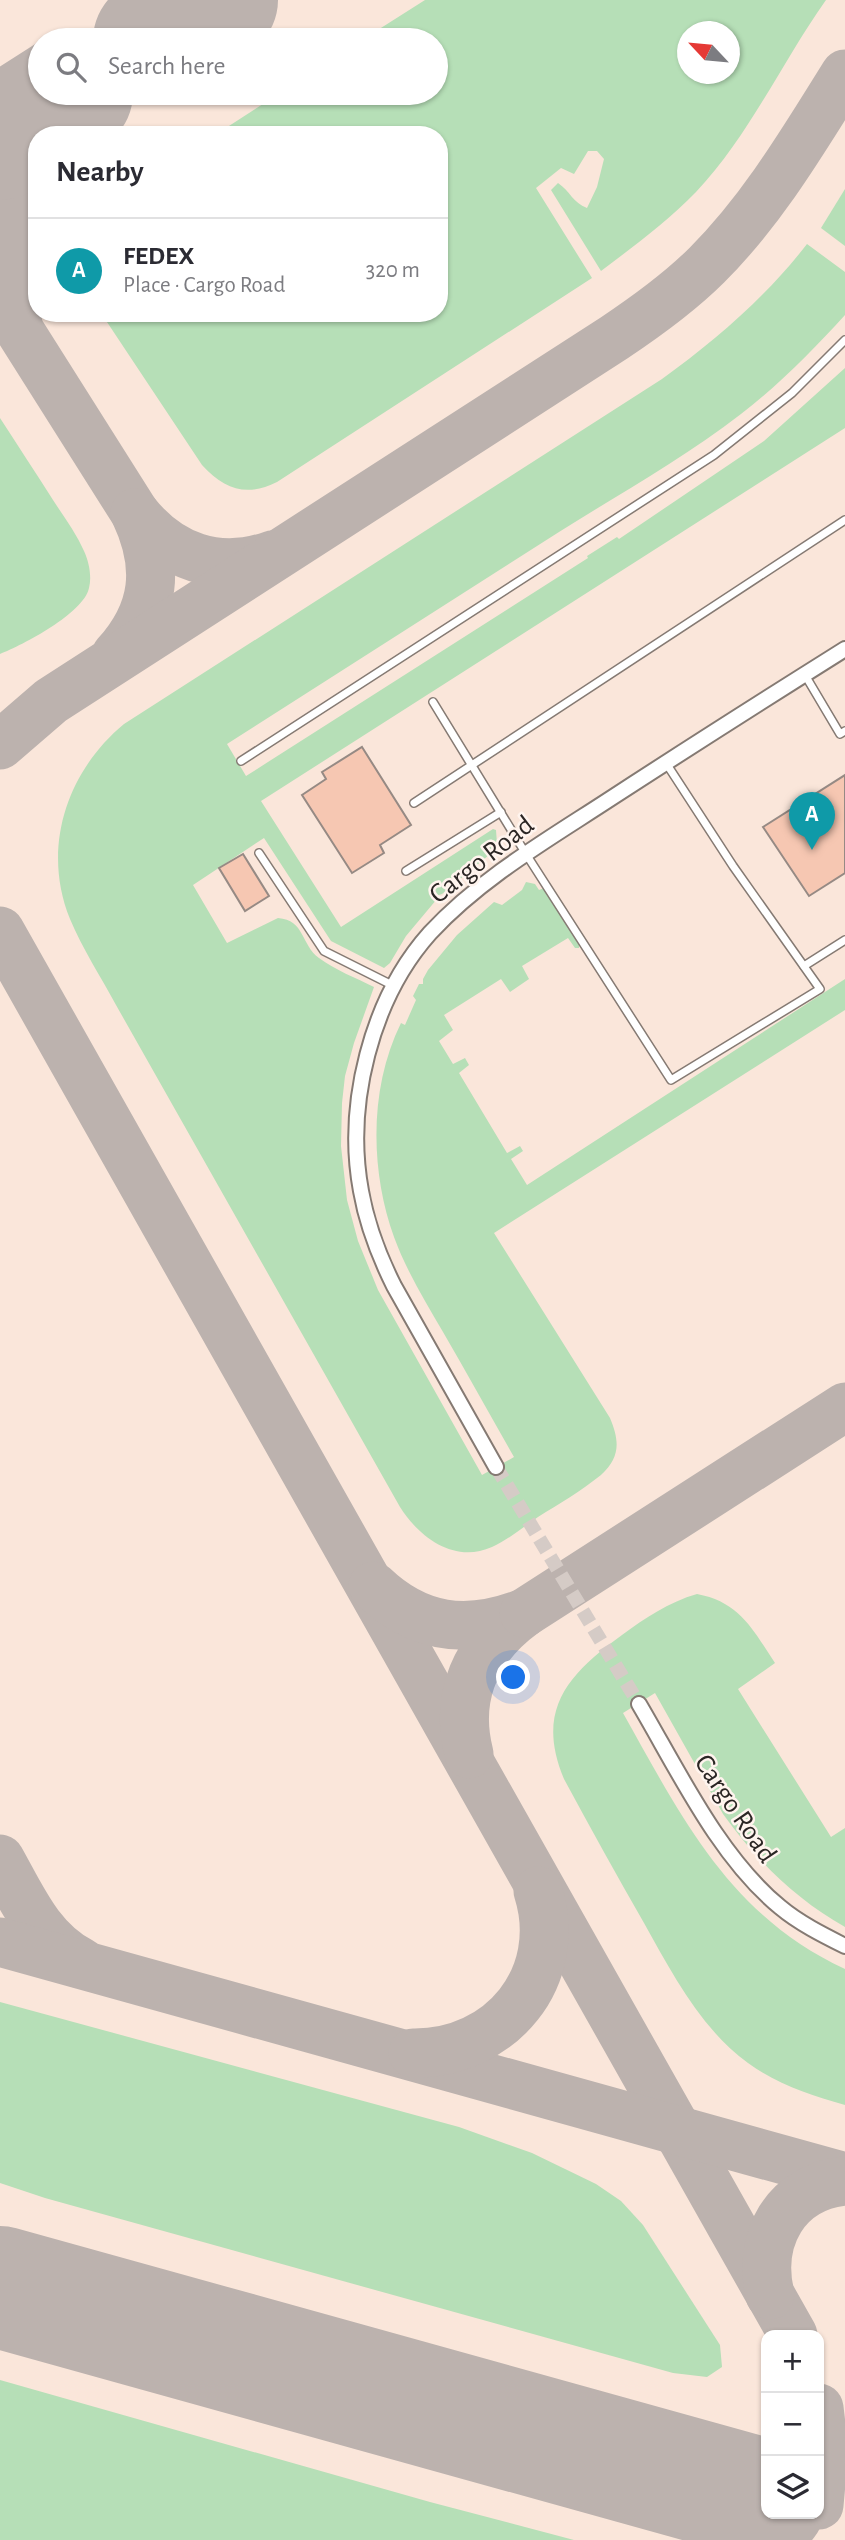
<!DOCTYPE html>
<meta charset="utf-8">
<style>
body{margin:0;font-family:"Alegreya Sans",sans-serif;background:#f7f7f7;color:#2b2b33}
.controls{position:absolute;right:21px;bottom:21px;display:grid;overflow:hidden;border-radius:14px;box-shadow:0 2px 5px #0004}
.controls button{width:63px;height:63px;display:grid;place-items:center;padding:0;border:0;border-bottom:2px solid #e1e1e2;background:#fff;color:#2b2b33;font:35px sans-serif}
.compass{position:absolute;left:677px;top:21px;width:63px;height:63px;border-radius:50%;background:#fff;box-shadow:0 2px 5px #0004;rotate:296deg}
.you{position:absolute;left:514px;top:1678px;width:24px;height:24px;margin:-18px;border:5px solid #fff;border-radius:50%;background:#1a73e8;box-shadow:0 0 0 10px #1a73e833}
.badge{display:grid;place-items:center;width:46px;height:46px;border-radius:50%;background:#2563eb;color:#fff;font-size:23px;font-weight:700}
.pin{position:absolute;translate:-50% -58px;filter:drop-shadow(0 2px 4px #0008)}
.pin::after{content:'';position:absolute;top:37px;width:24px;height:21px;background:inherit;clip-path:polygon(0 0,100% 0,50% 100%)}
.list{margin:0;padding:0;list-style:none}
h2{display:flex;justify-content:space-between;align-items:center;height:91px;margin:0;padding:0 28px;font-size:30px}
h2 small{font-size:23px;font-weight:400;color:#7c7c81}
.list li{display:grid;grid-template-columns:46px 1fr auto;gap:21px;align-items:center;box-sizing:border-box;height:105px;padding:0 28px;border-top:2px solid #e1e1e2}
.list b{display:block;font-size:26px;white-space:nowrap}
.list p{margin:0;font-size:23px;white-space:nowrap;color:#7c7c81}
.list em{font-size:23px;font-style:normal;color:#7c7c81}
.icon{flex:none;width:38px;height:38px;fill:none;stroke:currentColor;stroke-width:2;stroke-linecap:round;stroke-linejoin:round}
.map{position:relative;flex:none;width:845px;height:2540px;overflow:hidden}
.search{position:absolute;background:#fff;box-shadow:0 2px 5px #0004;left:28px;top:28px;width:420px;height:77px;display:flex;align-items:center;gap:18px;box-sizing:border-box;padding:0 24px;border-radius:38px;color:#7c7c81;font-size:26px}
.panel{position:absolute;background:#fff;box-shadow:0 2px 5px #0004;left:28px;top:126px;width:420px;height:196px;border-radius:28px}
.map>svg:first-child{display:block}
.built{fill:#fae6da;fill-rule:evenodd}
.green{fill:#b6dfb7;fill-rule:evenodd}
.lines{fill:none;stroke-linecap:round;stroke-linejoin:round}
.taxiway{stroke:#bcb2ae;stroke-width:49}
.runway{stroke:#bcb2ae;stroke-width:122}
.building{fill:#f6c7b2;stroke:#968a84;stroke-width:2}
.minor-tunnel{stroke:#d5cbc6;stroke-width:14;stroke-dasharray:14 7;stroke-linecap:butt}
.service-casing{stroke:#857a73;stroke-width:10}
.minor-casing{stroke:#857a73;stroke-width:18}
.service{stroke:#fff;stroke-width:7}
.minor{stroke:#fff;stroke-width:14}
.labels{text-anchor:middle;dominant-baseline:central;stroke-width:5;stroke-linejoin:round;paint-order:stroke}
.street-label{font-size:28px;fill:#2b2624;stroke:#fff4ee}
</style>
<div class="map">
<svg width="845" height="2540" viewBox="0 0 845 2540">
<rect width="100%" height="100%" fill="#fff4ee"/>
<path class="built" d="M0 0H845V2540H0ZM688 32H730V74H688ZM40 40H436V93H40ZM37 135H439V313H37ZM766 2335H819V2514H766Z"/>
<g class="green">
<path d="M425 0H826C782 62 749 136 696 192 667 222 634 246 601 271L551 190 558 183C570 191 573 203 587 208L597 187 604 159 597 151H588L574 174 561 168 536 188 592 278 277 482C247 497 225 490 202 465L101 313H439V135H215L280 93H436V40H362ZM688 32H730V74H688Z"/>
<path d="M845 189V246L821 228Z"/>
<path d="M807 244 845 272V315C813 350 779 385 741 414 683 459 619 494 559 532L227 744 246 776 588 558 587 556 617 537 619 539 764 441 845 368V428L261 801 341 927 493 829 496 830 497 844 495 850 442 894 436 896 437 899 406 936 390 963 384 968 331 941 264 838 193 885 227 943 278 918C305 920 301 945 319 958 335 970 356 978 374 987L354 1043 345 1076 342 1103 341 1146 347 1200 358 1241 378 1290 482 1475 514 1457C490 1415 467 1373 443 1332 425 1301 406 1270 394 1237 370 1170 369 1088 401 1023L405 1025 416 1000 413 996 419 984H423V979L428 970 457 935 494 902 502 905 522 890 526 882 535 884 539 890 544 888 579 945V948H575L568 938 522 966 529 979 510 992 501 979 444 1015 453 1030 439 1041 453 1064 465 1058 469 1065 459 1073 507 1153 520 1146 523 1151 511 1159 527 1185 845 979V1010L494 1233 610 1418C620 1442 620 1457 601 1475 581 1491 559 1504 538 1517 523 1527 508 1540 492 1547 454 1564 419 1537 400 1507L116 1005C101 977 82 948 70 919 41 848 67 771 124 724L662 379C716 340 766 297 807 244Z"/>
<path d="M0 418C18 446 36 473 53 500 64 517 76 533 84 551 89 562 92 576 89 588 84 613 23 645 0 654Z"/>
<path d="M697 1594C740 1602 753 1630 775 1663L738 1689 831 1837 845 1828V1927C795 1899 756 1860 723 1814L655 1693 623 1713C682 1818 730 1916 845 1969V2105C810 2095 778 2085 748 2063 701 2029 672 1973 644 1923 617 1876 590 1827 564 1779 535 1710 568 1674 622 1635 645 1618 669 1602 697 1594Z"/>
<path d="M0 2002 459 2127 532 2153 596 2184 621 2201 643 2225 720 2345 722 2367 707 2377 673 2373 45 2198 0 2183Z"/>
<path d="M0 2380 430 2502 574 2540H0Z"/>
</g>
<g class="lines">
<g class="taxiway">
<path d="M81 93C62 107 44 121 31 141 0 198 0 271 20 331L135 513"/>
<path d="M0 111 34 104 60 93"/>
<path d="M116 655C156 611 160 566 135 513 170 557 218 574 272 555"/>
<path d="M0 745 51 701 614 338C647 316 679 293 707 265 763 209 803 141 845 74"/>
<path d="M0 931 793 2335"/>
<path d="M373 1586C418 1629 467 1635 524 1613 476 1648 454 1695 469 1754"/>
<path d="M524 1613 845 1407"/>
<path d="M0 1859C22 1898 39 1940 81 1962"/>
<path d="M0 1942 845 2177"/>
<path d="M413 2053C501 2054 565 1977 538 1891"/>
<path d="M0 2276 156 2330"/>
<path d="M770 2295C757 2239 785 2187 845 2181"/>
<path d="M819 2408 824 2450 819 2505"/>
<path d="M614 2458C663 2475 744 2490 769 2540"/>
</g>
<g class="runway">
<path d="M154 40 217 0"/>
<path d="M0 139 72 93"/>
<path d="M0 2287 766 2500"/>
</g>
</g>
<g class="building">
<path d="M362 747 411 825 380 845 384 853 352 873 302 795 326 779 322 772Z"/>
<path d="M845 775V873L809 896 763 827Z"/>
<path d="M243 854 269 896 245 911 219 868Z"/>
</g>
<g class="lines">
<path class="minor-tunnel" d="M496 1467 639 1704"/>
<defs>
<g id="service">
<path d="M805 675 840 734 845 731"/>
<path d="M433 702 526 854 671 1080 820 989 733 866 666 763"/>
<path d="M241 761 714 455 792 393 845 340"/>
<path d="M414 803 845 520"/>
<path d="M259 853 324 951 394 986"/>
<path d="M406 871 501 812"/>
<path d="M804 966 845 940"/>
</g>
<g id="minor">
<path d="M496 1467 394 1286C379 1256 367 1225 361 1191 345 1105 371 999 430 933 482 877 549 839 613 797 690 747 767 698 845 649"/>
<path d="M639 1704C679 1772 719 1857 780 1907 799 1923 823 1935 845 1946"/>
</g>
</defs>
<use href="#service" class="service-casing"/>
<use href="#minor" class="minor-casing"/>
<use href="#service" class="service"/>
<use href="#minor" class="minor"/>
</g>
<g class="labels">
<g class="street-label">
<text transform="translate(482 860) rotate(-38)">Cargo Road</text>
<text transform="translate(735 1809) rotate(56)">Cargo Road</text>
</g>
</g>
</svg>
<div class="controls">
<button>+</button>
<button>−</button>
<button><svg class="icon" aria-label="layers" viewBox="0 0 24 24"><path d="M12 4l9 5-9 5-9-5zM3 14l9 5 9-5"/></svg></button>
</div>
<svg class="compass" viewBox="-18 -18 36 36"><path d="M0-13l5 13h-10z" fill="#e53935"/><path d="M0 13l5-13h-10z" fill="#7c7c81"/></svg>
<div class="you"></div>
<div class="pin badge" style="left:812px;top:850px;background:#0f9aa8">A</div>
<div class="search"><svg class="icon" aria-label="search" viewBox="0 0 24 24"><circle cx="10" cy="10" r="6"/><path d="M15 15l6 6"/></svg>Search here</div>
<section class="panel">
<h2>Nearby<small></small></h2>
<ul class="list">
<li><span class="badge" style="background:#0f9aa8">A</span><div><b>FEDEX</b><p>Place · Cargo Road</p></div><em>320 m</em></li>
</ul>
</section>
</div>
